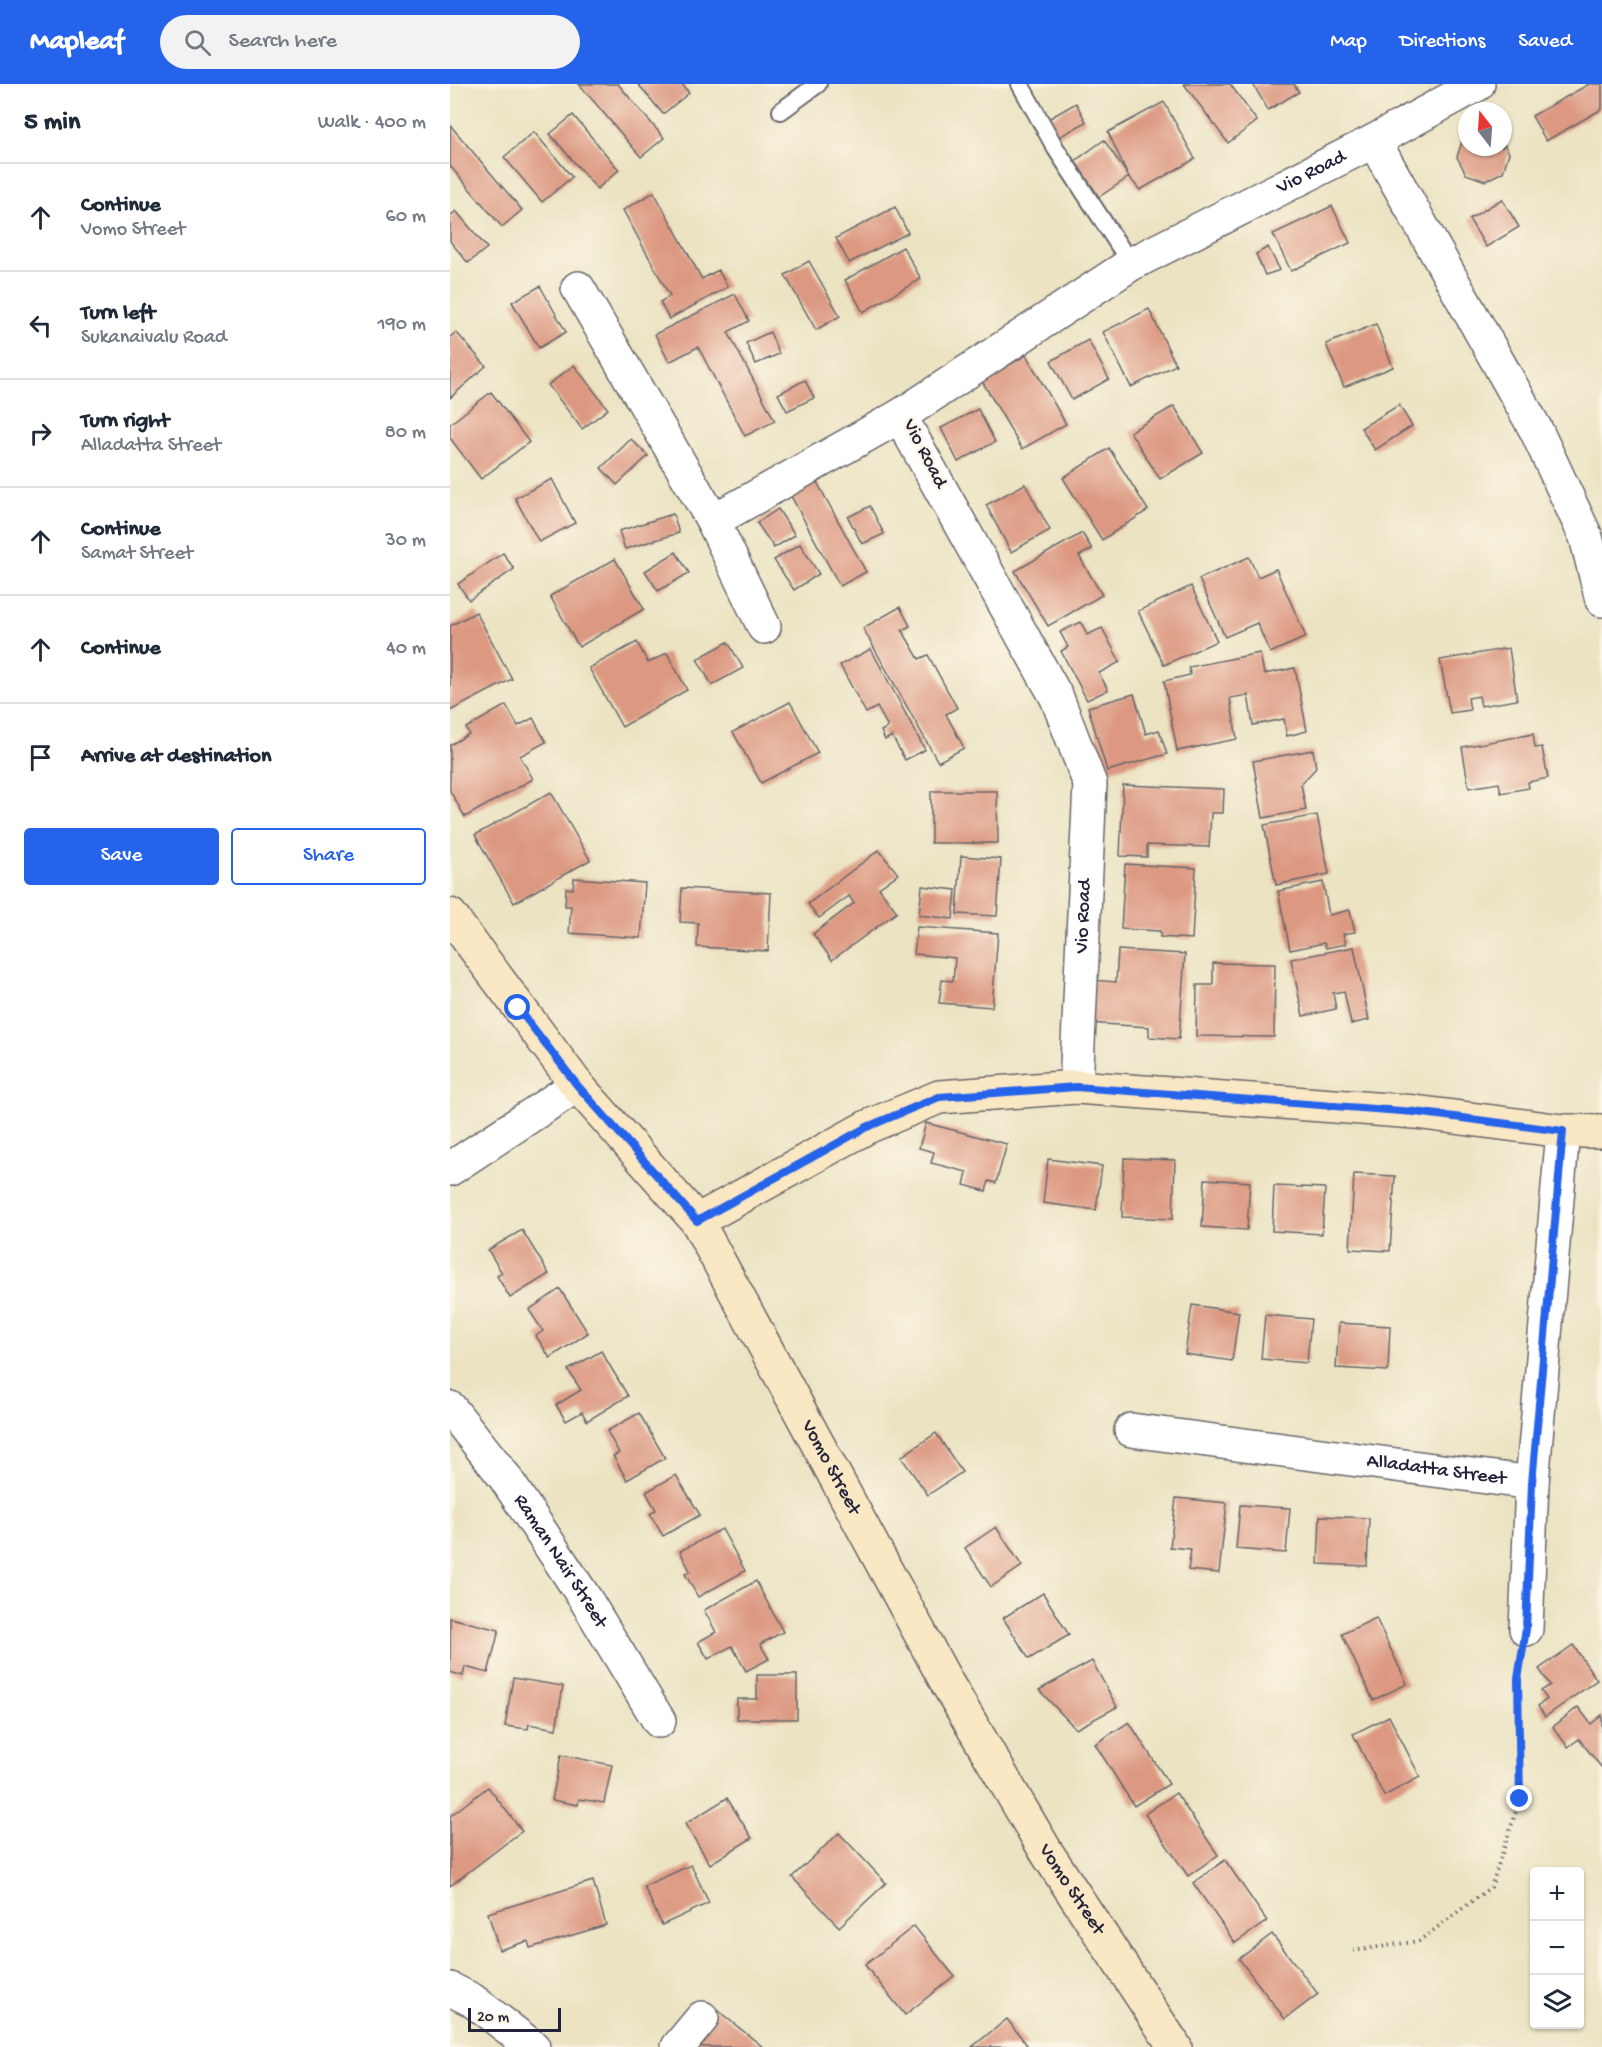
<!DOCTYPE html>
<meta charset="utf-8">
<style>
body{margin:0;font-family:"Gochi Hand",sans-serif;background:#f2f2f3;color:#1f2937}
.controls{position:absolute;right:18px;bottom:18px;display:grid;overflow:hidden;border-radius:6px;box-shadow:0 2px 4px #0004}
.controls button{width:54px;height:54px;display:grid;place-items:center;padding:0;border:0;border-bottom:2px solid #e0e1e3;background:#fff;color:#1f2937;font:30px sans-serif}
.compass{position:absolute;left:1008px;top:18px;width:54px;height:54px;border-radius:50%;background:#fff;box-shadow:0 2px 4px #0004;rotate:343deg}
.scale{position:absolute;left:18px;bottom:15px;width:93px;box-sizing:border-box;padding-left:6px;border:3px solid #22223b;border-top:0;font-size:16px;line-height:21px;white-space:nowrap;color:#22223b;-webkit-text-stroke:4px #fcf5e5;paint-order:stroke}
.stop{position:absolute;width:18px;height:18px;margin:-14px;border:4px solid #2563eb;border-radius:50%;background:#fff}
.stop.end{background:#2563eb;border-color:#fff;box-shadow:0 2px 6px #0008}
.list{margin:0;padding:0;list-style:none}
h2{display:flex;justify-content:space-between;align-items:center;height:78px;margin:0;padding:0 24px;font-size:26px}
h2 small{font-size:20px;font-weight:400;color:#747a83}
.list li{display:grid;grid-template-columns:39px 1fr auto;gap:18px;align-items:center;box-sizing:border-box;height:108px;padding:0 24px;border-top:2px solid #e0e1e3}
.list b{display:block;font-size:22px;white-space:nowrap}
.list p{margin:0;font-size:20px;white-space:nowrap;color:#747a83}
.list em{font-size:20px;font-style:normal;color:#747a83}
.actions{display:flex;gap:12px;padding:18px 24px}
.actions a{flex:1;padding:14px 0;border:2px solid #2563eb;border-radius:6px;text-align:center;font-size:21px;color:#2563eb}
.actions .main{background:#2563eb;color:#fff}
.icon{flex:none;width:33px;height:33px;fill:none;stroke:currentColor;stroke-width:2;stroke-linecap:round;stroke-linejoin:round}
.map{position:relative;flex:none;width:1152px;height:1963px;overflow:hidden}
header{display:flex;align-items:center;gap:36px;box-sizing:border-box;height:84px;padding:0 30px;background:#2563eb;color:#fff}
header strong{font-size:28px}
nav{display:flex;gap:33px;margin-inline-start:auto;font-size:21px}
.search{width:420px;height:54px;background:#f2f2f3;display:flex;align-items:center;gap:15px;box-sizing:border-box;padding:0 21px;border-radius:33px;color:#747a83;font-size:22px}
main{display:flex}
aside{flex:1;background:#fff}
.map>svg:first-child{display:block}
.building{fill:#dc9881}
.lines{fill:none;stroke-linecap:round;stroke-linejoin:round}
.lane-casing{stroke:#68666a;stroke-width:20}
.street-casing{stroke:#68666a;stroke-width:36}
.secondary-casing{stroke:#68666a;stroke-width:36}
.path{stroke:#68666a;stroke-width:4;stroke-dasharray:1.5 4.5;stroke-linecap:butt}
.lane{stroke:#fff;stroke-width:16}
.street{stroke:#fff;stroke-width:33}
.secondary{stroke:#fae7c3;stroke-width:33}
.route{stroke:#2563eb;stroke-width:8}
.labels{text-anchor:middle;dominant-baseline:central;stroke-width:5;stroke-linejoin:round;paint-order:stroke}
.street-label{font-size:20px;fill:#22223b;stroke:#fcf5e5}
</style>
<header>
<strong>Mapleaf</strong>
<div class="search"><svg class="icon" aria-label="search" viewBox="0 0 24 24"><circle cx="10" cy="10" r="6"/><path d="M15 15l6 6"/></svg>Search here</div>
<nav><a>Map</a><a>Directions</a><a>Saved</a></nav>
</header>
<main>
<aside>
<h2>5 min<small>Walk · 400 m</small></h2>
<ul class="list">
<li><svg class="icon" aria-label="ahead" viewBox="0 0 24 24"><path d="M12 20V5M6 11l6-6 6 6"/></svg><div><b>Continue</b><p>Vomo Street</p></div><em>60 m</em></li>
<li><svg class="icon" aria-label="left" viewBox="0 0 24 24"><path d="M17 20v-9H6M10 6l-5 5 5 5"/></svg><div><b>Turn left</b><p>Sukanaivalu Road</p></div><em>190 m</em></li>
<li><svg class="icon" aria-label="right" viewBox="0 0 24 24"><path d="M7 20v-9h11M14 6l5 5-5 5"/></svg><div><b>Turn right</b><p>Alladatta Street</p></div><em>80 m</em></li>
<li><svg class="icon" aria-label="ahead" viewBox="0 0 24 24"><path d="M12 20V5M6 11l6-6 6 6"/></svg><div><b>Continue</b><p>Samat Street</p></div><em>30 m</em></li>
<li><svg class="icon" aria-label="ahead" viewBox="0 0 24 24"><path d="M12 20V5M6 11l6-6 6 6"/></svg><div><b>Continue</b></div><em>40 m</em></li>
<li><svg class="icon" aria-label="arrive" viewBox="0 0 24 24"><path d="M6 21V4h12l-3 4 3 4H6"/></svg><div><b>Arrive at destination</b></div></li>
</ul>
<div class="actions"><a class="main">Save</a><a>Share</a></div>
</aside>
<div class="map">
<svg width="1152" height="1963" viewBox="0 0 1152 1963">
<rect width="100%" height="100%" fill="#fcf5e5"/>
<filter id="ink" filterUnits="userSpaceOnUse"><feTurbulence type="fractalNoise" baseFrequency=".0167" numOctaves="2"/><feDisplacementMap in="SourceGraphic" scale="12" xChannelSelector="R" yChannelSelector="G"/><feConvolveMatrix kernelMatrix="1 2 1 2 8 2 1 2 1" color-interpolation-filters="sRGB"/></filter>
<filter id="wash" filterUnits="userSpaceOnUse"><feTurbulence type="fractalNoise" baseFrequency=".008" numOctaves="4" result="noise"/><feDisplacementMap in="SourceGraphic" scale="24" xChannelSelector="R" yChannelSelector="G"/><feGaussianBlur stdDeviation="1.35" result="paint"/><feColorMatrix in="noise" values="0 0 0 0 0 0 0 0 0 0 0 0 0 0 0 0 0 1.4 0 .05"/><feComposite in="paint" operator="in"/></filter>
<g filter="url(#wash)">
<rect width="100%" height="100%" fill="#ebe3c2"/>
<g id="blocks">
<g class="building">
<path d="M129 0H168L214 54 191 73Z"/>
<path d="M188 0H232L239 9 213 30Z"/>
<path d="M734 0H780L807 37 778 59Z"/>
<path d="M803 0H844L849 8 818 26Z"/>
<path d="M1139 0H1152V25L1096 57 1082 32Z"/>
<path d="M714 18 745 75 690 106 679 93 649 113 625 77 654 56 679 93 658 48Z"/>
<path d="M626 19 636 38 604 56 593 38Z"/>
<path d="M123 31 169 86 147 105 100 50Z"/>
<path d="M0 41 72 126 52 143 0 82Z"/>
<path d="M84 48 122 93 92 118 54 73Z"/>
<path d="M1017 52V63H1053V58L1059 69 1053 88 1035 97 1016 90 1007 73 1013 54Z"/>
<path d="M204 108 252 195 268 186 278 203 219 235 210 218 220 212 173 126Z"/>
<path d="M1052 115 1069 143 1036 163 1019 135Z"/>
<path d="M882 122 900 159 841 187 823 150Z"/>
<path d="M445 123 458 149 399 179 386 154Z"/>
<path d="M6 127 37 164 18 179 0 157V132Z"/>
<path d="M453 163 471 195 413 228 395 196Z"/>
<path d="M818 163 830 186 815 191 806 170Z"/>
<path d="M359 177 390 232 366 246 335 191Z"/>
<path d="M90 202 116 248 89 264 62 218Z"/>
<path d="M285 210 299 237 278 248 325 337 295 352 248 263 219 278 205 250Z"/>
<path d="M699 225 726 281 681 303 653 248Z"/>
<path d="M926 240 943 283 894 303 876 260Z"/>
<path d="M6 248 36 282 0 314V253Z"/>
<path d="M320 248 329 270 306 280 296 259Z"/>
<path d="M638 256 659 295 622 316 601 277Z"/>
<path d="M576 271 616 340 572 365 532 297Z"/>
<path d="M124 281 158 325 132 345 98 301Z"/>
<path d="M355 296 364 314 337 327 328 310Z"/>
<path d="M41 308 79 358 31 395 0 354V340Z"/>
<path d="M949 321 962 342 925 366 911 344Z"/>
<path d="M724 322 753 369 710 395 680 348Z"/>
<path d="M528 325 545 358 508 378 491 344Z"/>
<path d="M181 355 198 372 167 401 151 384Z"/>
<path d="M659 364 698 426 652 456 613 394Z"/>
<path d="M362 389 416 488 390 502 336 403Z"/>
<path d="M102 395 125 439 89 458 65 414Z"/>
<path d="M575 400 600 446 561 468 536 421Z"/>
<path d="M420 422 434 450 412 460 398 433Z"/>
<path d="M328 425 345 451 324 464 307 439Z"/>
<path d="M223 430 229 449 175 465 169 447Z"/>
<path d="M632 449 642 465 629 472 652 511 598 542 565 487Z"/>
<path d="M350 460 369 490 344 506 324 476Z"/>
<path d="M226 468 239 489 208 507 195 487Z"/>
<path d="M53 469 64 485 19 516 8 500Z"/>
<path d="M799 473 808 493 826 485 856 553 820 569 807 539 775 553 749 495Z"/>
<path d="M165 475 194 525 129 563 100 512Z"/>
<path d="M741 502 767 557 714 581 688 527Z"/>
<path d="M450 523 460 542 452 546 469 575 478 571 507 624 496 630 514 664 488 678 413 544Z"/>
<path d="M26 528 62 595 0 627V542Z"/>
<path d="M631 538 637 551 652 544 670 578 649 589 658 606 637 616 611 567 618 563 610 548Z"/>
<path d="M187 558 198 579 217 569 237 606 172 643 139 584Z"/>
<path d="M278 558 293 584 262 601 247 575Z"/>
<path d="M1059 564 1067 616 1031 622 1029 612 1018 614 1020 626 1000 629 990 576Z"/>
<path d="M421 565 475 666 455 676 442 652 435 656 431 647 438 643 427 623 416 629 390 581Z"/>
<path d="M810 569 814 590 845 584 857 647 837 652 834 635 803 641 798 611 780 614 787 655 727 667 714 597 740 591 739 583Z"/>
<path d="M684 610 696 650 709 646 717 670 657 687 638 623Z"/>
<path d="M340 618 368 669 311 699 283 648Z"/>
<path d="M56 621 68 642 83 634 96 658 70 672 83 695 15 733 0 707V661L19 650 16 644Z"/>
<path d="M1083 650 1085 664 1092 663 1098 694 1078 698 1079 704 1051 709 1049 699 1019 704 1012 663Z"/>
<path d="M863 666 866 684 851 700 856 726 813 734 803 677Z"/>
<path d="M673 701 774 705 773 729H761L759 763 697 761V773L670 772Z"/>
<path d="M481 707H547L548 759H481Z"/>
<path d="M101 708 140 776 64 819 25 751Z"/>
<path d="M867 731 879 790 826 801 814 741Z"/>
<path d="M429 766 448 790 429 804 447 828 382 876 363 850 404 819 399 812 369 834 358 820Z"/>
<path d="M511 772 551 775 547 832 507 830Z"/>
<path d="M675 780 746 784 742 855 710 853V847L671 845Z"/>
<path d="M124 794 195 799 191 854 119 849 121 822H115L116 804 123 805Z"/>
<path d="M873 798 879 831 900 826 905 848 893 850 896 860 876 864 874 859 840 866 828 807Z"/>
<path d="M472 802 506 806 503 835 469 831Z"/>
<path d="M232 804 321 809 318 867 247 863 248 839 230 838Z"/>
<path d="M467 843 548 849 542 923 489 919 492 896 503 897 505 874 464 870Z"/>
<path d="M904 863 919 936 901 940 894 907 883 909 886 925 853 932 841 875Z"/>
<path d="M668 866 735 870 729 955 699 953V943L638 939 642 896 666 898Z"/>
<path d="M763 879 825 880 824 953 746 952 747 901H763Z"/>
<path d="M476 1039 557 1060 546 1099 539 1097 536 1107 514 1101 517 1088 481 1079 484 1068 469 1064Z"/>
<path d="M674 1074 725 1076 723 1135 672 1133Z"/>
<path d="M598 1075 652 1082 646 1126 593 1119Z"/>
<path d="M904 1090 945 1092 940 1167 900 1165Z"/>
<path d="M755 1095 800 1098 797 1146 752 1143Z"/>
<path d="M824 1102 875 1104 872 1150 822 1147Z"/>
<path d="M72 1146 99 1190 60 1214 47 1192 52 1189 38 1166Z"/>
<path d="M110 1205 138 1249 100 1274 86 1252 93 1247 79 1226Z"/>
<path d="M742 1221 789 1228 782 1277 735 1270Z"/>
<path d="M815 1231 861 1235 857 1279 811 1275Z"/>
<path d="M889 1239 940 1242 938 1287 886 1284Z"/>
<path d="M151 1267 178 1312 137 1337 132 1328 116 1337 106 1321 131 1306 118 1286Z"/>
<path d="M189 1329 215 1374 177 1396 163 1372 169 1369 157 1347Z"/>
<path d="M486 1349 512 1388 478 1411 451 1373Z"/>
<path d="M226 1391 250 1431 213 1452 200 1430 206 1426 196 1408Z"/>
<path d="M726 1414 777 1419 769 1489 738 1486 741 1465 720 1463Z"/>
<path d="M790 1421 840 1424 836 1469 786 1465Z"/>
<path d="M870 1432 919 1434 917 1482 868 1480Z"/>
<path d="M546 1443 572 1482 541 1503 515 1464Z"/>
<path d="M272 1445 295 1487 248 1513 235 1490 240 1487 230 1467Z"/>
<path d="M306 1497 333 1548 310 1560 319 1575 296 1587 282 1562 258 1575 248 1558 266 1548 254 1526Z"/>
<path d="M593 1509 619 1551 579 1575 553 1534Z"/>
<path d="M0 1534 49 1546 38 1589 15 1583 13 1592 0 1588Z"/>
<path d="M926 1534 957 1600 923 1616 892 1550Z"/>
<path d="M1123 1561 1147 1596 1095 1633 1088 1622 1097 1615 1091 1607 1100 1601 1089 1585Z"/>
<path d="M642 1577 667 1623 626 1645 589 1606Z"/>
<path d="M307 1591H347V1635H287V1615H307Z"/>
<path d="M63 1594 113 1602 106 1645 79 1640 78 1645 55 1642Z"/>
<path d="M1128 1623 1141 1640 1152 1631V1684L1129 1655 1118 1663 1103 1643Z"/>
<path d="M939 1632 970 1693 934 1712 903 1650Z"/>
<path d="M679 1638 719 1700 684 1722 645 1660Z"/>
<path d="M111 1671 162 1681 154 1719 129 1715 128 1721 102 1716Z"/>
<path d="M38 1703 72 1747 0 1802V1732Z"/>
<path d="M726 1709 768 1771 738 1792 695 1730Z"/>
<path d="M277 1714 302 1754 260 1780 235 1740Z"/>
<path d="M389 1749 436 1799 389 1843 342 1793Z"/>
<path d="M775 1776 817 1837 785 1859 743 1799Z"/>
<path d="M241 1781 259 1819 212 1841 194 1802Z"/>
<path d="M143 1797 156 1841 80 1864 78 1857 49 1866 38 1829Z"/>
<path d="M464 1842 504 1892 455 1931 415 1881Z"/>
<path d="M822 1850 868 1910 835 1935 789 1875Z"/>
<path d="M266 1925 313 1963H248L254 1940Z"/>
<path d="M557 1935 577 1961 575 1963H522Z"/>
</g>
</g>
</g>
<g filter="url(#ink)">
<use href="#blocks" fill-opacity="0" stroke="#68666a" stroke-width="1.5"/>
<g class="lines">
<defs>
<g id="lane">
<path d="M570 0 606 65 681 180"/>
<path d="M331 27 368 0"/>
</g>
<g id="street">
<path d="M924 57 1086 346 1136 453 1152 516"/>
<path d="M128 204 263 437 314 543"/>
<path d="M263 437 450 332"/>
<path id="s1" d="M626 1003 640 700 607 614 450 332 681 180 924 57 1028 0"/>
<path d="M0 1085 127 1001"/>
<path id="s2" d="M0 1324 54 1392 136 1516 209 1637"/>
<path id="s3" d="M681 1346 1082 1399 1113 1047"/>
<path d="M1076 1545 1082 1399"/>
<path d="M0 1905 22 1916 83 1963"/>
<path d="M228 1963 252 1934"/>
</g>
<g id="secondary">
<path id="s4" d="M0 831 127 1001 247 1137 497 1599 597 1769 725 1963"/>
<path d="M247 1137 417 1043 489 1013 626 1003 965 1028 1113 1047H1152"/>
</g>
</defs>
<use href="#lane" class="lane-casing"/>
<use href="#street" class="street-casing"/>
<use href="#secondary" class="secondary-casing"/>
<path class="path" d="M903 1867 969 1857 1041 1803 1070 1715 1068 1595 1071 1575"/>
<use href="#lane" class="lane"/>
<use href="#street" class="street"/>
<use href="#secondary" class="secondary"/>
</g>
</g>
<g class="lines" filter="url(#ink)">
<path class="route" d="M68 924 127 1001 247 1137 417 1043 489 1013 626 1003 965 1028 1113 1047 1082 1399 1076 1545 1068 1595 1070 1715"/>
</g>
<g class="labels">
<g class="street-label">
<text stroke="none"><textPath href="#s1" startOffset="1197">Vio Road</textPath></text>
<text transform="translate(474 370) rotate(63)">Vio Road</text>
<text stroke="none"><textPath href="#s1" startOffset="171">Vio Road</textPath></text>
<text stroke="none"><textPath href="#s4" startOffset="674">Vomo Street</textPath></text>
<text stroke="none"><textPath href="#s3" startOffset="308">Alladatta Street</textPath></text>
<text stroke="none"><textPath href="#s2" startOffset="189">Raman Nair Street</textPath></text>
<text stroke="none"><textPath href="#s4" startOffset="1160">Vomo Street</textPath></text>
</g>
</g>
</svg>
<div class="controls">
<button>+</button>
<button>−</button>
<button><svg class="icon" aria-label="layers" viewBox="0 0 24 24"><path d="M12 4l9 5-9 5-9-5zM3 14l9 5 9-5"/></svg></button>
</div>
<svg class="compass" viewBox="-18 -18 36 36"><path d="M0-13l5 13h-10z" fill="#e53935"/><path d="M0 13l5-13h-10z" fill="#747a83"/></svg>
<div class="scale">20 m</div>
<div class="stop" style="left:68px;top:924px"></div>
<div class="stop end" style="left:1070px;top:1715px"></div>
</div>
</main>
